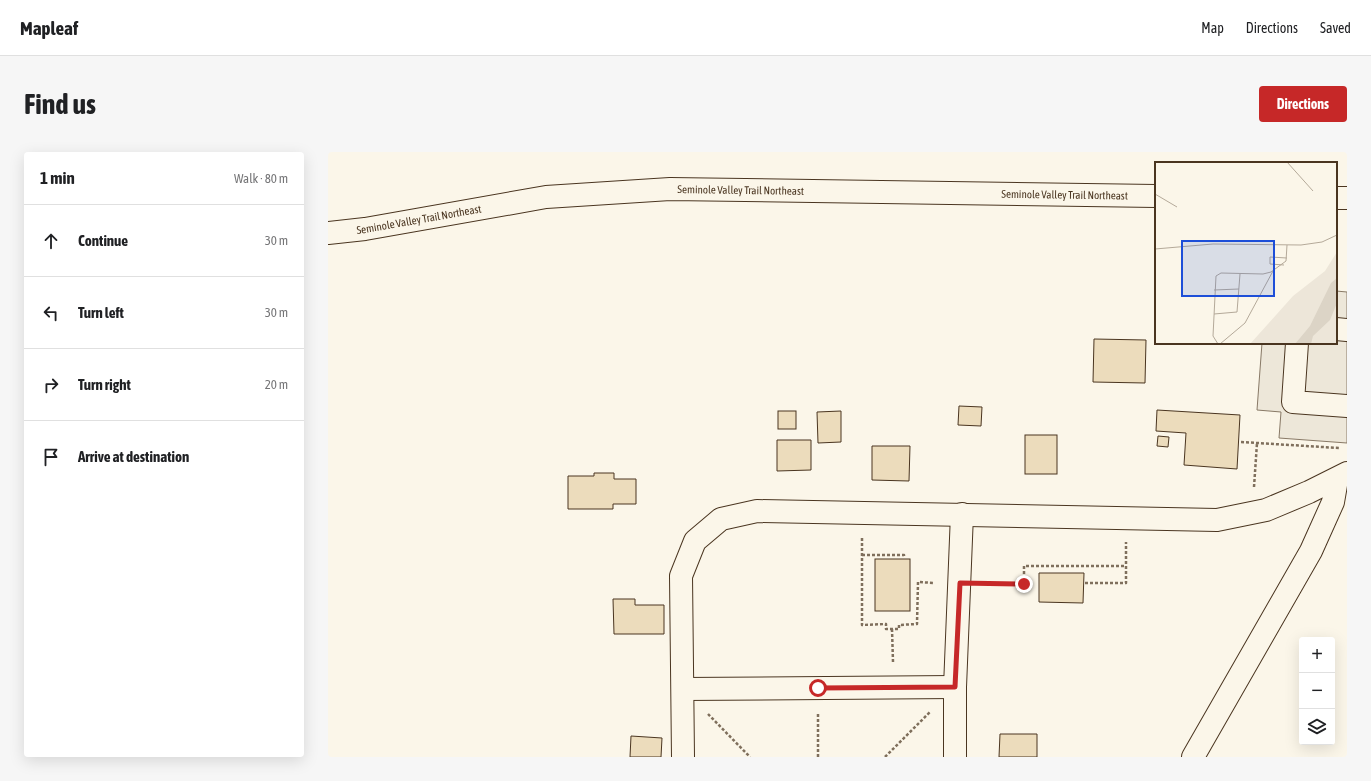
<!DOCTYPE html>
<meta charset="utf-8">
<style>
body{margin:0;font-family:"Asap Condensed",sans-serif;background:#f6f6f6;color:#202124}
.controls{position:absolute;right:12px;bottom:12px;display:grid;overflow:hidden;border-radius:4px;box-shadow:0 4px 16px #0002}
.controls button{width:36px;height:36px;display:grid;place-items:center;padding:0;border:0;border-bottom:1px solid #e0e0e0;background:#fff;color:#202124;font:20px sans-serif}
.stop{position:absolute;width:12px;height:12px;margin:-9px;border:3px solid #c62828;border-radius:50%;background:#fff}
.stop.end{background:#c62828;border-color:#fff;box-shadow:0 1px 4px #0008}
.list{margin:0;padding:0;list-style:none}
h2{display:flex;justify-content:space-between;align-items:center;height:52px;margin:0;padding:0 16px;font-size:17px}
h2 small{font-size:13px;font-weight:400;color:#757577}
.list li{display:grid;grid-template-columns:26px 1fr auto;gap:12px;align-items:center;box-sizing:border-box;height:72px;padding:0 16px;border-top:1px solid #e0e0e0}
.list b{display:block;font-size:15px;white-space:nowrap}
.list em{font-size:13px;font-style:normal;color:#757577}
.icon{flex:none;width:22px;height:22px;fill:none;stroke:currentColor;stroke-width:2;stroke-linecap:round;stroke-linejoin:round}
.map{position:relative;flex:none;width:1019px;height:605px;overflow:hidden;border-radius:4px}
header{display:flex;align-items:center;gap:24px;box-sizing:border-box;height:56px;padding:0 20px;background:#fff;border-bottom:1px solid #e0e0e0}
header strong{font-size:19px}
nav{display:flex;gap:22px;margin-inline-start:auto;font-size:14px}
.intro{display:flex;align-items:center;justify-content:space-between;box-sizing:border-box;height:96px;padding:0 24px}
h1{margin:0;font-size:28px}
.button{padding:10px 18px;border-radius:4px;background:#c62828;color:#fff;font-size:14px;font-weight:700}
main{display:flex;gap:24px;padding:0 24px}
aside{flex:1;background:#fff;border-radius:4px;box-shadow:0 4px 16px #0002}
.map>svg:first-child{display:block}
.parking{fill:#ede7d9;stroke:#887966}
.building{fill:#ecdcbc;stroke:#4a3520}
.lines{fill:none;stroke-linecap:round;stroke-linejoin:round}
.minor-casing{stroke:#4a3520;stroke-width:24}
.path{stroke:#7f6f5c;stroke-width:2.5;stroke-dasharray:3 2;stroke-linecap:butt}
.minor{stroke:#fbf6e9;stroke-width:22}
.route{stroke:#c62828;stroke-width:5}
.labels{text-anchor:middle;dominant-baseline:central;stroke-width:3;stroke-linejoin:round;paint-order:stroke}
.street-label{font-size:11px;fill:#4a3520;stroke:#fbf6e9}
.inset-road{fill:none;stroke:#b4a999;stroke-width:1}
.view{fill:#1d4ed8;fill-opacity:0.15;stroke:#1d4ed8;stroke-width:2}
.inset-edge{fill:none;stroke:#4a3520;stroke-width:2}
</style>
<header>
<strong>Mapleaf</strong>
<nav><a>Map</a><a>Directions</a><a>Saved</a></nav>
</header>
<div class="intro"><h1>Find us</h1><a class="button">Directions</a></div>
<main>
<aside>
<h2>1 min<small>Walk · 80 m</small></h2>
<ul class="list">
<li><svg class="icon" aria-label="ahead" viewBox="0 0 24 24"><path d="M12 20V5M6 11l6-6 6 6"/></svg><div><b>Continue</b></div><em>30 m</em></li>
<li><svg class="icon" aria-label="left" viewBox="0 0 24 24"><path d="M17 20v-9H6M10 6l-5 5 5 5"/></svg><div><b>Turn left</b></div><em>30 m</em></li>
<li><svg class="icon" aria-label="right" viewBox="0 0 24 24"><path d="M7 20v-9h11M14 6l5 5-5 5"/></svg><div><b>Turn right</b></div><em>20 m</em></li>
<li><svg class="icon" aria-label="arrive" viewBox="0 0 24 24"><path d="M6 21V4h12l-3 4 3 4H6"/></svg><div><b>Arrive at destination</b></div></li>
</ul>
</aside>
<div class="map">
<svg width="1019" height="605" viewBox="0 0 1019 605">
<rect width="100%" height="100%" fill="#fbf6e9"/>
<path class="parking" d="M1008 139 1019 140V291L951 286 953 260 929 258 934 191H1008Z"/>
<g class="building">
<path d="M766 187 818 188 817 231 765 230Z"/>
<path d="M631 254 654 255 653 274 630 273Z"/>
<path d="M829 258 912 263 909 317 856 313 858 281 828 279Z"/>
<rect x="450" y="259" width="18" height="18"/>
<path d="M513 259V290L490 291 489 260Z"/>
<rect x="697" y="283" width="32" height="39"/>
<path d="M830 284 841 285 840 295 829 294Z"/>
<path d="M449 288H483V318L449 319Z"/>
<path d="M544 294H582L581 329 544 328Z"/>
<path d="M266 321H286V327H308V352H285V357H240V324H266Z"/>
<rect x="547" y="407" width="35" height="52"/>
<path d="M711 421H756L755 451 711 450Z"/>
<path d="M285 447H307V453H336V482H286Z"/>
<path d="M672 582H709V605H671Z"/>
<path d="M303 584 334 586 333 605H302Z"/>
</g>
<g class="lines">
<defs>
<g id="minor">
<path d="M1008 46H1019"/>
<path id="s1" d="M0 81 37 77 218 45 342 37 828 44"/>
<path d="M1008 177 1019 178"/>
<path d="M969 191 965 250 1019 254"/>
<path d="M355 537 627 535"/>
<path d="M355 605 353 424 367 389 393 367 429 359 889 368 938 358 981 340 1019 321"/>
<path d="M627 605V535L634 362"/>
<path d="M865 605 983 399 1005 350 1009 327"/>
</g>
</defs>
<use href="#minor" class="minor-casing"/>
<g class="path">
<path d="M913 290 1011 296"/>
<path d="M926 335 929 291"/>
<path d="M534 386V473L558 472V477H571V473L589 472 590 430 606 431"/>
<path d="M534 403H576V406"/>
<path d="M655 431 702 432"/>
<path d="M757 431H798V390"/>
<path d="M696 432V414H798"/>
<path d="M564 477 565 510"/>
<path d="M380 562 422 605"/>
<path d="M490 605V561"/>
<path d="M557 605 602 560"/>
</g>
<use href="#minor" class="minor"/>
</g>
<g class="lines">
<path class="route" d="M490 536 627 535 632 431 696 432"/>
</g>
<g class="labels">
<g class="street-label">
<text stroke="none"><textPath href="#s1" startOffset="416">Seminole Valley Trail Northeast</textPath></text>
<text stroke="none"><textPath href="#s1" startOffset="740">Seminole Valley Trail Northeast</textPath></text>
<text stroke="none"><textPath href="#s1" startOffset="92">Seminole Valley Trail Northeast</textPath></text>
</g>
</g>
<g transform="translate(827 10)">
<rect width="182" height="182" fill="#fbf6e9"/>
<path d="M182 90V182H95L138 134 170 109Z" fill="#ede6d9"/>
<path d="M182 116V141L175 158 158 174 156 182H140L155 164 176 121Z" fill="#dcd4c6"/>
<path class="inset-road" d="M132 0 158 29M0 32 22 45M0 87 58 82 146 83 167 80 182 73M129 103 115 102V95L132 96M59 128 84 127M59 152 82 150 85 112M63 182 58 174 61 114 66 111 108 112 116 110 131 99 132 83M65 182 90 161 118 109"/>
<path class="view" d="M27 79H119V134H27Z"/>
<rect width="182" height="182" class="inset-edge"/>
</g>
</svg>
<div class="controls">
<button>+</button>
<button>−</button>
<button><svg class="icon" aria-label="layers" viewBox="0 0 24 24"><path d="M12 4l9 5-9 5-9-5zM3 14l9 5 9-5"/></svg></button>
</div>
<div class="stop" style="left:490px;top:536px"></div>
<div class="stop end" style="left:696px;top:432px"></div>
</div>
</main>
